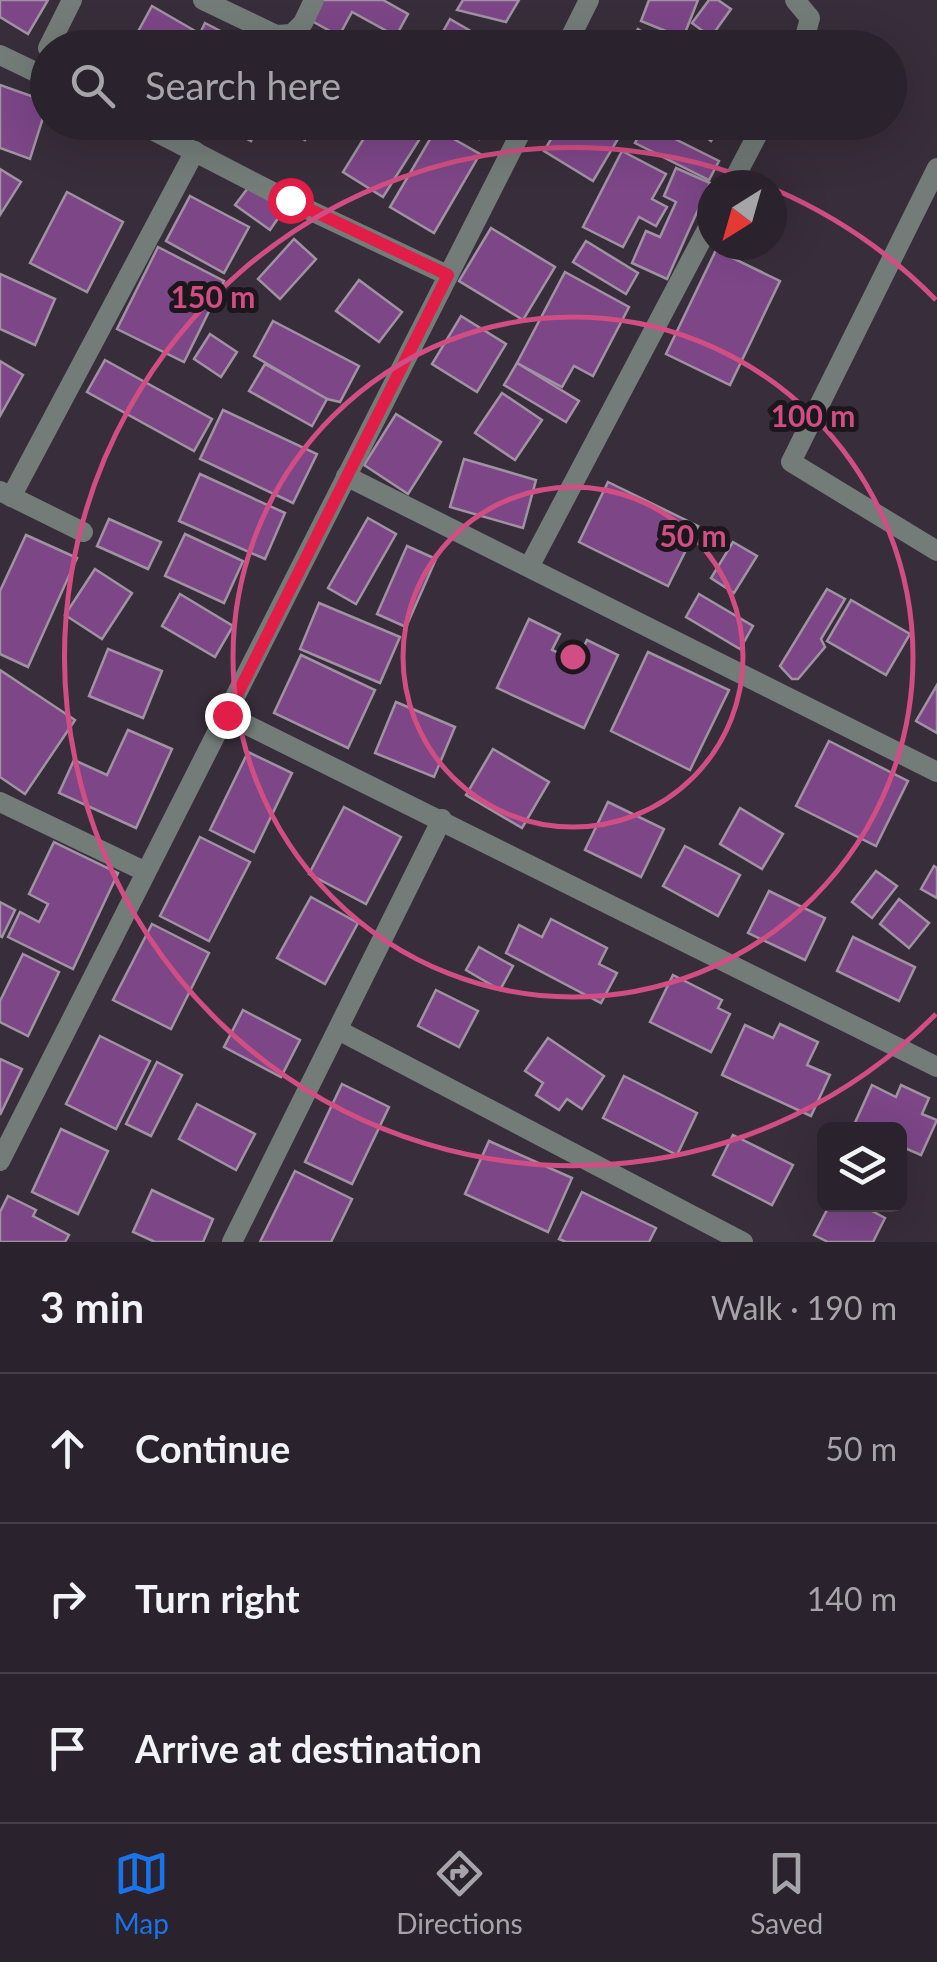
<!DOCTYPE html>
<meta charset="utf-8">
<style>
body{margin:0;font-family:Lato,sans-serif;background:#322a34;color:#f1f3f6}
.controls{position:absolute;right:30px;bottom:30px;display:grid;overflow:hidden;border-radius:15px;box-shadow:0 10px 40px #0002}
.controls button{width:90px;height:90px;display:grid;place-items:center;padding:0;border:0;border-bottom:2px solid #463f48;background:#2a222c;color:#f1f3f6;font:50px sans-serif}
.compass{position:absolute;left:697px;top:170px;width:90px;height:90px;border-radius:50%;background:#2a222c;box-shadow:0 10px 40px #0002;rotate:217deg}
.stop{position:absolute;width:30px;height:30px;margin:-22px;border:8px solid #e11d48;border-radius:50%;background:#fff}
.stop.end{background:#e11d48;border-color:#fff;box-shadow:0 2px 10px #0008}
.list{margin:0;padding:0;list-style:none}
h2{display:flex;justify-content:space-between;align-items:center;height:130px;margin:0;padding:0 40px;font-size:42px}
h2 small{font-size:32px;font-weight:400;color:#a5a4a9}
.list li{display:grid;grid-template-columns:65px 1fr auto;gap:30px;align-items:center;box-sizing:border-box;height:150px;padding:0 40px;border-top:2px solid #463f48}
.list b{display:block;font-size:38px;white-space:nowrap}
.list em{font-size:32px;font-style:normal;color:#a5a4a9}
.icon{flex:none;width:55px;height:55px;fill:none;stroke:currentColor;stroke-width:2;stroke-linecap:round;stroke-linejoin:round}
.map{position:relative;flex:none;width:937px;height:1242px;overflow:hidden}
.search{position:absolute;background:#2a222c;box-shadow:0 10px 40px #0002;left:30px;right:30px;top:30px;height:110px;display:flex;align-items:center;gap:25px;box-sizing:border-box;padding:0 35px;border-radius:55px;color:#a5a4a9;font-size:38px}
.sheet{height:580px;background:#2a222c}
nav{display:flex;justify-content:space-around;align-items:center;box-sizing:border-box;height:140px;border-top:2px solid #463f48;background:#2a222c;font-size:28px;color:#a5a4a9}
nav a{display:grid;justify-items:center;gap:5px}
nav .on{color:#1a73e8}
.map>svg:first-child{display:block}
.building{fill:#7c4687;stroke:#a092a2;stroke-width:2.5}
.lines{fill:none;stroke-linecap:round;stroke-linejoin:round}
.minor{stroke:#737c79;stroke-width:20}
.route{stroke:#e11d48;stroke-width:12}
.ring{fill:none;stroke:#d04e83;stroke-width:5}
.centre{fill:#d04e83;stroke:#1c171d;stroke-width:5}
.ring-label{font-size:30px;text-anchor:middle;font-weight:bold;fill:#d04e83;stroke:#1c171d;stroke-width:10;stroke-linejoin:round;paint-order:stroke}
</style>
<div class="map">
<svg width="937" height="1242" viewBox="0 0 937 1242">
<rect width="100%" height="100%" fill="#382d3a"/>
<g class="building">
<path d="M0 0H48L28 34 0 17Z"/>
<path d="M323 0H383L408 14 396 36 352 12 339 36 312 21Z"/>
<path d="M463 0H519L506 22 457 10Z"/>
<path d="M649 0H698L683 38 641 21Z"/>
<path d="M709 0H718L731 9 711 37 692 23Z"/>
<path d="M152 6 195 31 186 48H129Z"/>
<path d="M450 19 500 48H434Z"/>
<path d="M205 23 236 39 232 48H193Z"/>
<path d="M638 29 666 48H626Z"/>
<path d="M0 85 48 102 30 159 0 148Z"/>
<path d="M215 122H261L251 141Z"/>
<path d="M272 122H314L305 140Z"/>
<path d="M374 122H416L426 129 383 197 343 172Z"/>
<path d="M449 122H488L479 139Z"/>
<path d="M561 122H628L593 181 544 151Z"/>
<path d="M670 122H724L711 141 691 126 685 134Z"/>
<path d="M645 124 719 161 709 180 635 143Z"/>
<path d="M436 129 480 154 434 233 390 207Z"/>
<path d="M622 151 666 174 652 199 667 207 656 226 639 217 623 247 583 227Z"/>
<path d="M676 168 710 183 667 279 632 263 646 231 660 237 676 202 664 196Z"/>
<path d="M0 169 21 182 0 215Z"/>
<path d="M251 184 285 208 270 230 235 205Z"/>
<path d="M67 192 123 222 87 292 30 263Z"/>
<path d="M190 196 249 227 224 273 166 241Z"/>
<path d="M491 228 555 267 523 320 459 281Z"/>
<path d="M294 239 316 259 280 299 258 279Z"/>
<path d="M586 241 638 273 626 294 573 262Z"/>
<path d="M158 247 224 281 184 362 117 329Z"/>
<path d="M716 250 780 281 730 385 666 354Z"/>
<path d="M565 272 629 307 593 376 574 366 562 387 517 363Z"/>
<path d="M0 274 55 299 35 345 0 329Z"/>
<path d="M359 280 402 312 379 342 336 311Z"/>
<path d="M461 316 506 344 477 392 432 364Z"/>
<path d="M273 321 359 366 340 402 327 399 254 356Z"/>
<path d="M210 334 237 352 221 377 194 359Z"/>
<path d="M105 360 212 419 194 451 87 392Z"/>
<path d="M0 361 23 375 0 416Z"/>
<path d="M517 363 579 401 566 422 504 385Z"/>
<path d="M265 364 327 399 312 426 249 391Z"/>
<path d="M502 393 542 420 515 460 475 433Z"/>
<path d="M223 410 317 454 293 503 200 459Z"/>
<path d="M396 414 441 442 408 494 364 465Z"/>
<path d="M464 459 536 480 523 528 450 507Z"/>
<path d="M200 474 285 513 265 559 179 521Z"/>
<path d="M608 482 698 526 668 586 579 542Z"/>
<path d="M368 518 396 534 356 604 328 588Z"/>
<path d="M109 519 161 542 148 569 97 546Z"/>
<path d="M185 534 243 561 224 603 165 576Z"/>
<path d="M26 535 77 558 28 667 0 654V591Z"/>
<path d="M733 542 757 556 734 593 711 578Z"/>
<path d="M407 546 436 559 406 627 377 614Z"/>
<path d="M95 569 132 593 102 639 65 615Z"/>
<path d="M827 589 845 599 821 639 825 647 798 679H792L780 666Z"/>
<path d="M180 594 233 626 215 657 162 626Z"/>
<path d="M699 594 753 626 740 649 686 617Z"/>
<path d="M851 600 910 634 886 675 827 641Z"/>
<path d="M319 603 400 637 380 683 300 649Z"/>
<path d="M529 619 560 634 552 650 577 661 587 640 618 655 584 728 497 688Z"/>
<path d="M108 649 162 671 143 718 89 696Z"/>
<path d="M648 652 729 690 690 770 611 731Z"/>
<path d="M301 655 375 690 348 748 274 713Z"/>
<path d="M0 670 75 720 25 794 0 777Z"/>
<path d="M937 685V733L916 721Z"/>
<path d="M396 702 455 727 434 777 375 753Z"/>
<path d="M128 730 172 749 136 828 59 793 74 760 107 775Z"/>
<path d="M829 741 908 781 876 846 796 806Z"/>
<path d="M493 749 549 782 522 828 466 795Z"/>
<path d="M248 752 292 773 254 852 210 830Z"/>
<path d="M608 802 664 829 641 877 585 850Z"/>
<path d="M344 807 401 837 366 904 309 874Z"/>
<path d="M740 808 783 834 762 869 720 844Z"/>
<path d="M200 837 250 862 209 941 160 916Z"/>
<path d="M54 842 118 873 73 969 8 937 20 912 39 922 48 904 29 894Z"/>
<path d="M685 846 740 875 718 916 663 886Z"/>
<path d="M934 866 937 868V898L921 889Z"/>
<path d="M876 871 897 886 872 918 852 902Z"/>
<path d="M769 891 825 918 805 960 748 933Z"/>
<path d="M311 897 358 923 325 984 277 958Z"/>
<path d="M899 899 929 923 909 948 880 924Z"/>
<path d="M0 902 15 910 2 937 0 936Z"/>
<path d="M551 919 607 948 599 964 617 973 601 1003 506 953 519 925 542 937Z"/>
<path d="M152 924 209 953 171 1029 113 1000Z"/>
<path d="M853 937 915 967 899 1001 837 971Z"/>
<path d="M479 947 513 966 500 990 466 970Z"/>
<path d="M23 954 59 972 28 1036 0 1022V1001Z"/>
<path d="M673 975 722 1000 718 1008 730 1014 711 1052 650 1022Z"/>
<path d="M436 990 478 1011 459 1047 418 1026Z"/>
<path d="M243 1010 300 1040 281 1077 224 1047Z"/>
<path d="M780 1024 818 1042 807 1065 830 1075 811 1116 722 1075 745 1025 773 1038Z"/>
<path d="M100 1036 150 1061 116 1129 66 1104Z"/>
<path d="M548 1038 604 1076 582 1109 567 1099 559 1110 536 1095 543 1083 525 1071Z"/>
<path d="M0 1059 22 1069 0 1115Z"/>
<path d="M157 1062 182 1075 151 1136 126 1124Z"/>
<path d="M624 1076 697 1113 677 1155 603 1118Z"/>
<path d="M342 1084 389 1107 352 1184 305 1162Z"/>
<path d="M872 1085 896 1097 901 1085 929 1098 922 1114 937 1120 921 1155 900 1146V1130H864L854 1125Z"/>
<path d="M197 1104 255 1134 236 1170 179 1139Z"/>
<path d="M61 1129 108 1151 78 1214 32 1192Z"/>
<path d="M733 1135 793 1165 772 1205 713 1175Z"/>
<path d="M489 1141 572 1178 548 1232 465 1194Z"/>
<path d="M295 1171 352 1199 331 1242H260Z"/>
<path d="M152 1190 213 1219 203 1242H155L133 1232Z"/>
<path d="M582 1192 656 1228 649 1242H566L559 1239Z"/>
<path d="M8 1196 36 1210 33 1216 69 1235 65 1242H0V1212Z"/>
<path d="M830 1204H859L885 1218 873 1242H828L814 1235Z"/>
</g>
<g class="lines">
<g class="minor">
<path d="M203 0 276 35 292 34 303 23 314 0"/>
<path d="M795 0 810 18 802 48"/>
<path d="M48 48 72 0"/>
<path d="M565 48 589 0"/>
<path d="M0 55 48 78"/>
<path d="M137 122 290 201 447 275"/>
<path d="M937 168 791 462 937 551"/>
<path d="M731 185 764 122"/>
<path d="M346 476 937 772"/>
<path d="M0 491 83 532"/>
<path d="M11 497 195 151"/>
<path d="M529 567 712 220"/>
<path d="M227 715 937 1067"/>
<path d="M0 802 146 872"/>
<path d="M338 1030 743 1242"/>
<path d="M0 1161 526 122"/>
<path d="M232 1242 442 819"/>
</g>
</g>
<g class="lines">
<path class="route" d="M227 715 448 275 290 200"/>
</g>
<g class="ring">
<circle cx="573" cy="657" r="170"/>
<circle cx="573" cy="657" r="340"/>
<path d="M936 1014A509 509 0 1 1 760 183M776 190A509 509 0 0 1 936 300"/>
</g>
<circle cx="573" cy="657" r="15" class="centre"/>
<g class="ring-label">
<text x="213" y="308">150 m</text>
<text x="813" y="427">100 m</text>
<text x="693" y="547">50 m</text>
</g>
</svg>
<div class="controls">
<button><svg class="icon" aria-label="layers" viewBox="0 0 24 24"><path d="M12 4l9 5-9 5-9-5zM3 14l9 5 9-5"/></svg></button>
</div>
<svg class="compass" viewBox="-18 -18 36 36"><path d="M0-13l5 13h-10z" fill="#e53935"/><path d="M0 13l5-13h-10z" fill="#a5a4a9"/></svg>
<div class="stop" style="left:290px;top:200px"></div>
<div class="stop end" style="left:227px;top:715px"></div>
<div class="search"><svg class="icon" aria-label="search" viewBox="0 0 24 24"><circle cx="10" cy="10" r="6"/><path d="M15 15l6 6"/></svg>Search here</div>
</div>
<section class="sheet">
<h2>3 min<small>Walk · 190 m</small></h2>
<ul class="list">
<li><svg class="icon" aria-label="ahead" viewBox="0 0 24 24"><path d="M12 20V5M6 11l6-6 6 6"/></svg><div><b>Continue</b></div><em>50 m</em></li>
<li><svg class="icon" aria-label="right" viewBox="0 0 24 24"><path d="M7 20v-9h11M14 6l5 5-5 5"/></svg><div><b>Turn right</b></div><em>140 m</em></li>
<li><svg class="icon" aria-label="arrive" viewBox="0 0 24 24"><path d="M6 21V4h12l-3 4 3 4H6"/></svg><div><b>Arrive at destination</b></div></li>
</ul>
</section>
<nav>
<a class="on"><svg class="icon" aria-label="map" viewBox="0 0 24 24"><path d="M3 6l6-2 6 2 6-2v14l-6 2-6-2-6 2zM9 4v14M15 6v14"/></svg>Map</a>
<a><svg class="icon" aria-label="directions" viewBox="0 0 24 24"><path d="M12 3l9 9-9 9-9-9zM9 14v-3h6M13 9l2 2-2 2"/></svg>Directions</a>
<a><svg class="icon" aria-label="saved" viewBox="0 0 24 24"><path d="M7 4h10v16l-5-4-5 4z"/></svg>Saved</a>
</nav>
